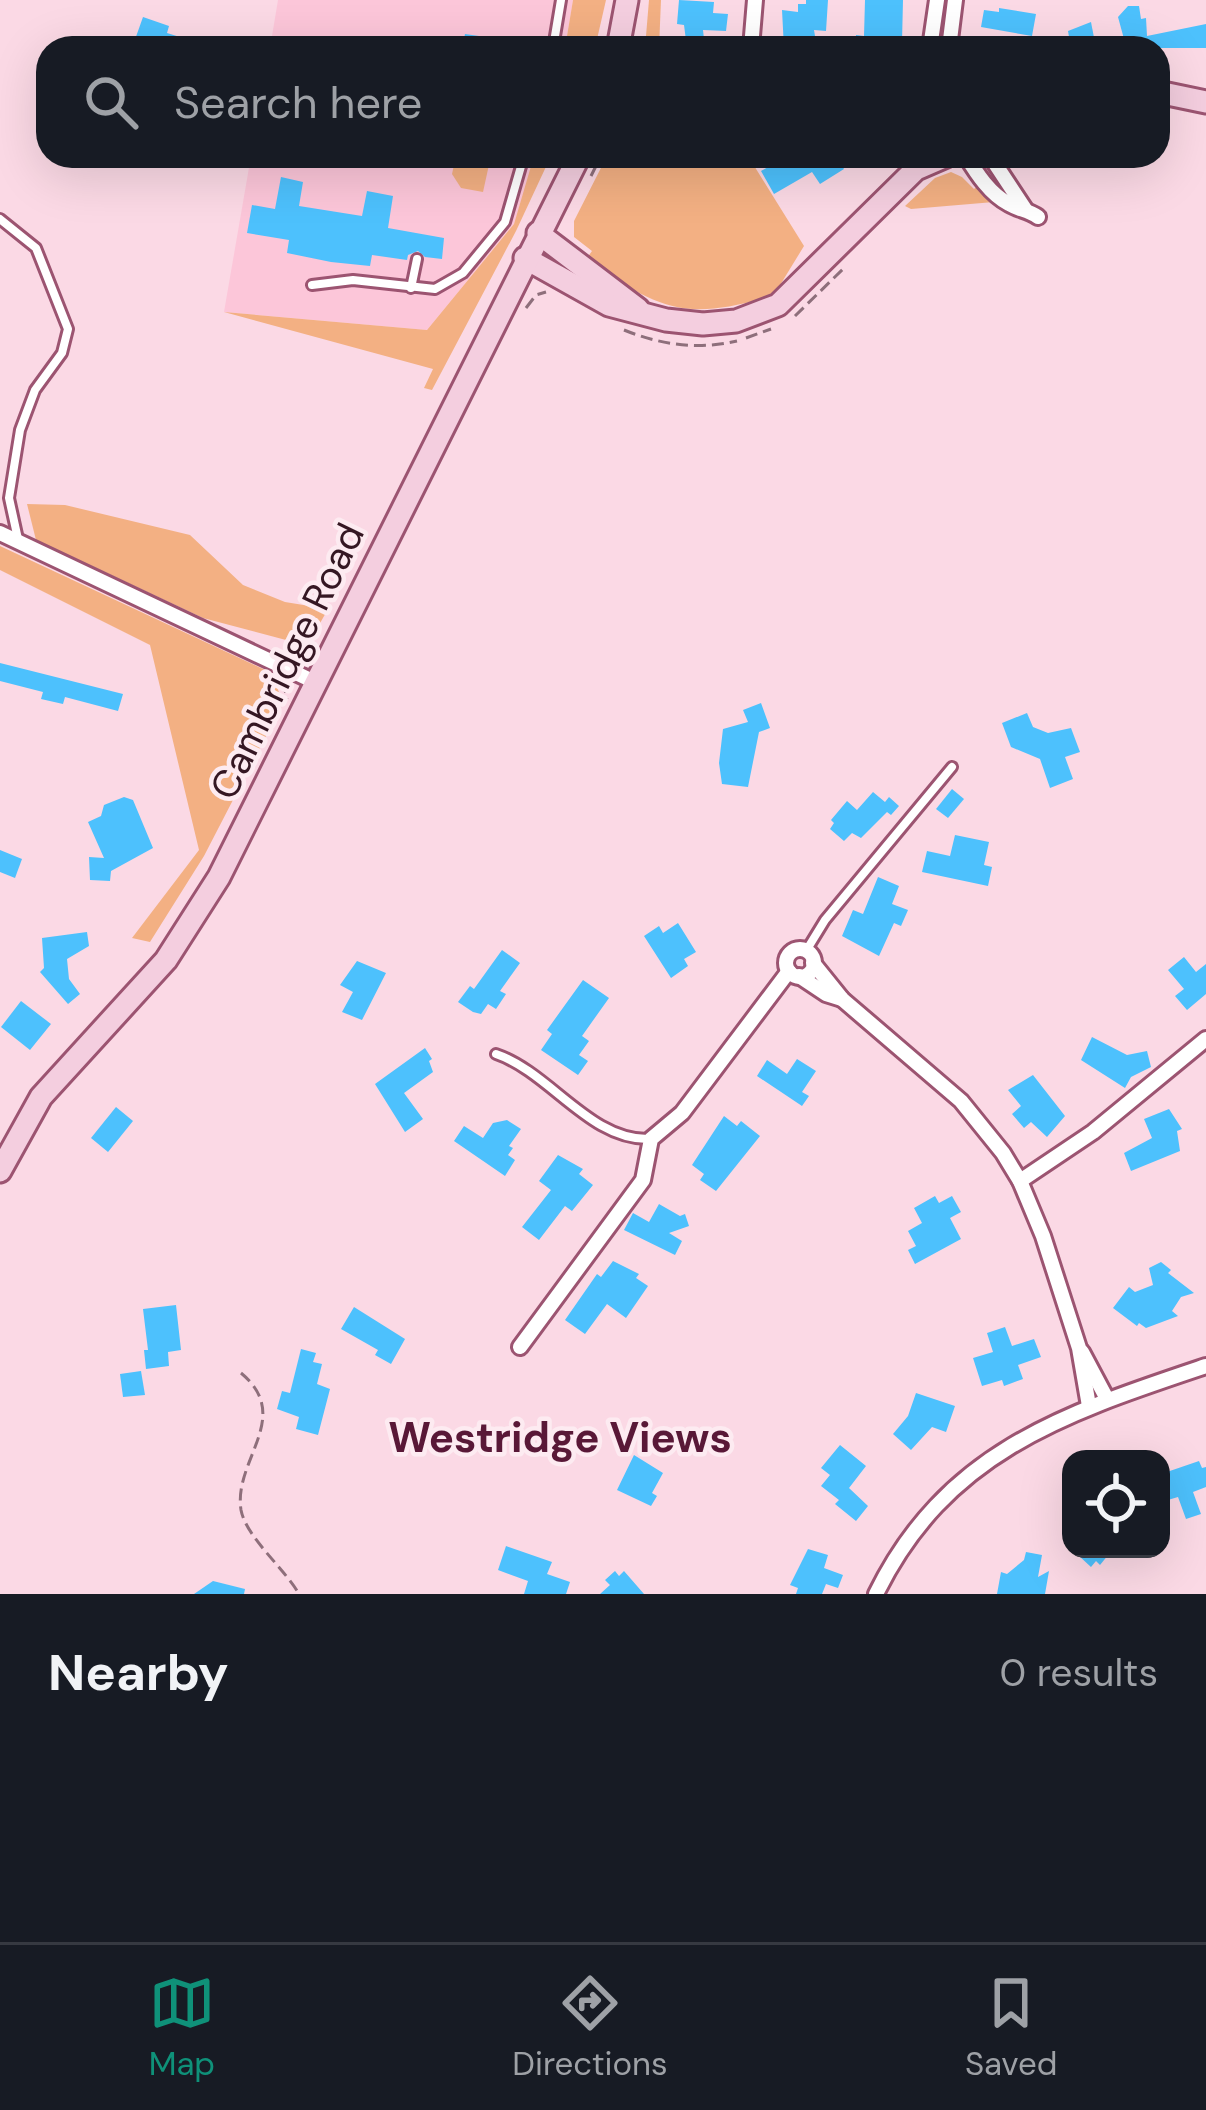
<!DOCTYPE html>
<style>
body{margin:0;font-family:"DM Sans",sans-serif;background:#20242c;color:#f1f3f6}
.controls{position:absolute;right:36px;bottom:36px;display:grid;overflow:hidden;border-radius:24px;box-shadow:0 12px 48px #0002}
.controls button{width:108px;height:108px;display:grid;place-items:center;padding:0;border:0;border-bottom:3px solid #363941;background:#171b24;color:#f1f3f6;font:60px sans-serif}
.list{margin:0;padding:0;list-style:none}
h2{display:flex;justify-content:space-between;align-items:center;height:156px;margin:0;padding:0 48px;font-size:51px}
h2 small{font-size:39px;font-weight:400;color:#9ea1a6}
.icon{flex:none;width:66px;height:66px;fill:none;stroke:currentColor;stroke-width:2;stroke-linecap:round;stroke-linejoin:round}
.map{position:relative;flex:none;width:1206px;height:1594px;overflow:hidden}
.search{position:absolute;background:#171b24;box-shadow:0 12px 48px #0002;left:36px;right:36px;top:36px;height:132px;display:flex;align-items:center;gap:30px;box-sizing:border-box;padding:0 42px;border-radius:36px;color:#9ea1a6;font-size:45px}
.sheet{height:348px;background:#171b24}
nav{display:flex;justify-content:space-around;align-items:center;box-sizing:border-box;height:168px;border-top:3px solid #363941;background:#171b24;font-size:33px;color:#9ea1a6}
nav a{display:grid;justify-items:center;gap:6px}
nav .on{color:#0f9179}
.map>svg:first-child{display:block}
.built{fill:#fcc6d9}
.green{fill:#f3b083}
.building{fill:#4dc1fd}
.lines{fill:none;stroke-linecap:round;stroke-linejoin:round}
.lane-casing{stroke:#9c5471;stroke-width:14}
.street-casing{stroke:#9c5471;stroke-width:20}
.secondary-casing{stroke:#9c5471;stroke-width:27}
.path{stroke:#8e6f7b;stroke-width:3;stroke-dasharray:12 6;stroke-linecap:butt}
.lane{stroke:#fff;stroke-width:8}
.street{stroke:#fff;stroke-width:14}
.secondary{stroke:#f4cedf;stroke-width:21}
.labels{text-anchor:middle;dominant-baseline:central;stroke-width:9;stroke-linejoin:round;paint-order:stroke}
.street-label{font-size:39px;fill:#351723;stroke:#fdebf1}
.neighbourhood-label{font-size:42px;font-weight:bold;fill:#591837;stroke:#fdebf1}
</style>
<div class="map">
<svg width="1206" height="1594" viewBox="0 0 1206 1594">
<rect width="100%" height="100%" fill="#fbd9e5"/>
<g class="built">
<path d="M278 0H573L565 48H270Z"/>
<path d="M251 156H535L514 224 427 330 224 312Z"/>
</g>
<g class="green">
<path d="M573 0H606L595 48H565Z"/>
<path d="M649 0H661L659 48H645Z"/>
<path d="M456 156 490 160 483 192 461 188 452 174Z"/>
<path d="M534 156H551L516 231 432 390 424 388 433 369 224 312 427 330 514 224Z"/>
<path d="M607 156H748L804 246 774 295C687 322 658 311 587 258L592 251 574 237V221Z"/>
<path d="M951 172 962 177 974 189 979 185 994 202 911 209 905 206 935 178Z"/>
<path d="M27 504 65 505 190 535 243 585 285 602 328 609 310 641 301 644 203 618 36 540Z"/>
<path d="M0 546 278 676 275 683 282 699 279 711 204 856 150 942 132 938 199 850 150 645 0 570Z"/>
</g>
<g class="building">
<path d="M679 0 714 2 713 13 728 14 726 31 703 30 705 48H687L684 25 677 24Z"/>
<path d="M806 0H828L826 31 814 30 817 48H784L782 10 798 12V4H806Z"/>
<path d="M865 0H903L902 42H893V48H856V35L864 36Z"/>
<path d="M1128 6H1139L1141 19 1146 18 1147 36 1206 24V48H1118V40L1124 39 1118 17Z"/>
<path d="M999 8 1036 14 1032 36 981 27 984 10 999 12Z"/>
<path d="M143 17 169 26 167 33 183 38 180 48H132Z"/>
<path d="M1091 22 1096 48H1071L1068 31Z"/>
<path d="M465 34 486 37 484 48H462Z"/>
<path d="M771 156H792L796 161 804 156H836L844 169 820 184 812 172 774 194 761 171 775 163Z"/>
<path d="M281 177 303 182 299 206 362 216 367 191 393 196 388 228 444 238 442 259 425 257 418 251 408 255 407 260 372 255 370 266 331 262 287 253 289 240 247 233 252 205 275 209Z"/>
<path d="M0 663 123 694 118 711 65 697 63 704 41 699 43 692 0 681Z"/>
<path d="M761 703 770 728 759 732 748 787 722 784 719 763 723 729 748 722 743 710Z"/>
<path d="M1027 713 1033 727 1048 733 1071 728 1080 752 1065 757 1073 779 1050 788 1040 759 1011 747 1002 723Z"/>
<path d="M952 789 964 799 948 818 936 809Z"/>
<path d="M873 792 885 802 889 797 899 806 891 815 887 812 861 838 852 833 844 841 830 829 834 823 831 820 847 801 857 810Z"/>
<path d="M124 797 133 800 153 848 111 871 110 881 90 880 89 857 104 858 88 822 101 816 104 805Z"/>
<path d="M955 835 989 842 984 865 992 867 988 886 922 872 927 851 950 856Z"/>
<path d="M0 850 22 859 15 878 0 872Z"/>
<path d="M878 877 899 886 892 904 908 910 901 926 894 923 879 956 842 936 853 910 863 914Z"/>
<path d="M678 923 696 952 684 959 688 966 671 978 644 936 659 926 663 933Z"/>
<path d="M87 932 89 946 67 959 69 979 80 994 68 1004 40 972 44 968 42 938Z"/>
<path d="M502 950 520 963 500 991 506 994 496 1009 488 1004 481 1014 473 1012 458 1002 470 986 474 989Z"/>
<path d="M1184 957 1196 972 1206 964V994L1187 1010 1175 996 1184 989 1168 970Z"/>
<path d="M357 961 386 973 362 1020 342 1012 353 992 340 985Z"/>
<path d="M583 980 609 998 582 1036 589 1041 579 1055 588 1061 578 1075 541 1050 552 1034 547 1030Z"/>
<path d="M21 1001 51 1024 30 1050 1 1027Z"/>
<path d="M1092 1037 1127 1055 1147 1051 1151 1067 1131 1077 1125 1088 1081 1060Z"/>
<path d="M425 1048 432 1059 429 1061 433 1072 404 1093 423 1119 405 1132 375 1084Z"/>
<path d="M797 1059 816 1071 802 1092 809 1096 802 1106 757 1076 767 1060 787 1074Z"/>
<path d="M1033 1075 1065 1116 1047 1137 1031 1122 1024 1128 1012 1114 1021 1106 1008 1090Z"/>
<path d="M116 1107 133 1121 108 1152 91 1138Z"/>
<path d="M1169 1109 1182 1129 1177 1131 1180 1151 1131 1171 1124 1153 1152 1138 1144 1119Z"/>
<path d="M724 1116 737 1126 741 1121 760 1136 716 1191 700 1180 704 1174 692 1165Z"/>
<path d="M507 1120 521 1129 509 1146 513 1148 508 1155 515 1160 505 1176 454 1141 464 1126 483 1138 493 1123Z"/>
<path d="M558 1155 583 1169 579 1174 593 1185 572 1211 565 1206 539 1240 522 1227 551 1190 539 1181Z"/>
<path d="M935 1196 939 1203 952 1196 961 1212 950 1218 961 1239 915 1264 908 1250 916 1246 908 1231 922 1223 914 1208Z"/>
<path d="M659 1204 680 1216 685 1214 689 1226 669 1233 682 1241 675 1255 624 1230 633 1213 649 1222Z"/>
<path d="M613 1261 639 1274 636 1278 648 1286 626 1318 607 1304 585 1334 565 1320 597 1274 601 1277Z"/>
<path d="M1161 1262 1171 1270 1168 1273 1194 1293 1181 1297 1172 1311 1178 1316 1146 1328 1139 1323 1137 1326 1113 1308 1129 1287 1135 1292 1153 1285 1149 1268Z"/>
<path d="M176 1305 181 1350 168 1352 169 1366 146 1369 144 1350H148L143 1309Z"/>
<path d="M354 1307 405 1339 391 1364 375 1355 378 1350 341 1329Z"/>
<path d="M1005 1327 1012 1346 1034 1339 1041 1357 1018 1365 1023 1379 1004 1386 1002 1380 982 1386 973 1358 993 1352 987 1333Z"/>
<path d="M301 1349 316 1353 313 1362 322 1364 317 1384 330 1389 318 1435 296 1429 299 1417 277 1409 282 1391 290 1393Z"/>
<path d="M141 1371 145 1395 123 1397 120 1374Z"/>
<path d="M916 1393 955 1406 946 1432 932 1427 911 1450 893 1434 908 1416Z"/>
<path d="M840 1445 866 1466 849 1488 868 1506 856 1521 835 1504 839 1500 821 1486 830 1475 821 1468Z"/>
<path d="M634 1455 663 1473 652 1493 657 1496 651 1506 617 1490Z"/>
<path d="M1199 1461 1202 1468 1206 1467V1487L1193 1492 1201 1514 1186 1519 1178 1497 1161 1502V1474Z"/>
<path d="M506 1546 552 1562 547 1574 570 1582 566 1594H524L528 1581 498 1570Z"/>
<path d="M808 1549 828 1555 824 1568 843 1575 838 1588 826 1584 822 1594H796L798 1588 790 1585Z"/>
<path d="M1084 1549H1113L1100 1565 1096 1561 1091 1567 1078 1555Z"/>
<path d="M1026 1552 1042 1555 1038 1577 1049 1571 1045 1594H997L1001 1572 1007 1574 1024 1560Z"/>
<path d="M615 1571 619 1576 624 1571 644 1594H600L610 1585 605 1580Z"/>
<path d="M213 1581 245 1589 244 1594H194Z"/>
</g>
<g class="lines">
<defs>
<g id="lane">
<path d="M553 48 561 0"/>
<path d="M0 219 36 248 68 329 62 353 35 390 20 430 9 498 18 539"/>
<path d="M312 285 353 280 435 289 463 273 505 222 524 156"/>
<path d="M411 288 417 259"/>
<path d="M806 951 825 920 952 767"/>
<path d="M496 1054C551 1073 589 1140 649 1139"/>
</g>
<g id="street">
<path d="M751 48 755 0"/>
<path d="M930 48 937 0"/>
<path d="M949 48 955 0"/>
<path d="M966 156C977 174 990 194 1009 204 1019 210 1028 210 1038 217"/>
<path d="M990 156 1025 209"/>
<path d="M0 533 317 683"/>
<circle cx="800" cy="963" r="14"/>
<path d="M813 963 842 999 961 1101 1003 1153 1020 1181 1043 1236 1079 1348 1089 1406"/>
<path d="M799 976 826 994 842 999"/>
<path d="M1020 1181 1093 1132 1206 1039"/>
<path d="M520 1347 643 1180 651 1139 682 1113 789 971"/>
<path d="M1082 1352 1107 1399"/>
<path d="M876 1594C946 1451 1066 1413 1206 1366"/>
</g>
<g id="secondary">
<path d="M618 48 627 0"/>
<path d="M1158 92 1206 102"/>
<path d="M538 233 638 309"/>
<path d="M525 258 609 305 666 320 703 324 736 321 778 305 916 169 946 156"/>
<path d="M0 1171 41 1097 166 960 219 877 579 156"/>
</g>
</defs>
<use href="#lane" class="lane-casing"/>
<use href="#street" class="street-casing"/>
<use href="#secondary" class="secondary-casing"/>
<g class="path">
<path d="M591 176 601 156"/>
<path d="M526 308 536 295 546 292"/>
<path d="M795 316 844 268"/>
<path d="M624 330C661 345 698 350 737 341"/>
<path d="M746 338 771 329"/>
<path d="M294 655 297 650H310"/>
<path d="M283 681 287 699"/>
<path d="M241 1373C294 1417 233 1460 241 1510 246 1537 285 1569 299 1594"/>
</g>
<use href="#lane" class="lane"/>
<use href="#street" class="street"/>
<use href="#secondary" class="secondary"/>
</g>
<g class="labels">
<g class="street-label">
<text transform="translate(287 661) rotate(-64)">Cambridge Road</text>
</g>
<g class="neighbourhood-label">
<text x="560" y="1437">Westridge Views</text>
</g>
</g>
</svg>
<div class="controls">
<button><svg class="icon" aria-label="locate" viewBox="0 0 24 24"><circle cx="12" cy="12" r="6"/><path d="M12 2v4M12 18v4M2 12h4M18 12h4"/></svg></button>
</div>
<div class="search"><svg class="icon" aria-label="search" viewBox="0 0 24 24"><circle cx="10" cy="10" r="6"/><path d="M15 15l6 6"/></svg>Search here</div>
</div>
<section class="sheet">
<h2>Nearby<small>0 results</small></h2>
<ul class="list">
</ul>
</section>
<nav>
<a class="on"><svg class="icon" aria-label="map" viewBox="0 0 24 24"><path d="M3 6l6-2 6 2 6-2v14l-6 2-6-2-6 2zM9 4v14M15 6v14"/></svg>Map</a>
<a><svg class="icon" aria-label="directions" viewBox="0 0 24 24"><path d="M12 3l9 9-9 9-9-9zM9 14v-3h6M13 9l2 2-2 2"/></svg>Directions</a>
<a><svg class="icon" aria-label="saved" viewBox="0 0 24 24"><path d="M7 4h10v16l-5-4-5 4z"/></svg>Saved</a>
</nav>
